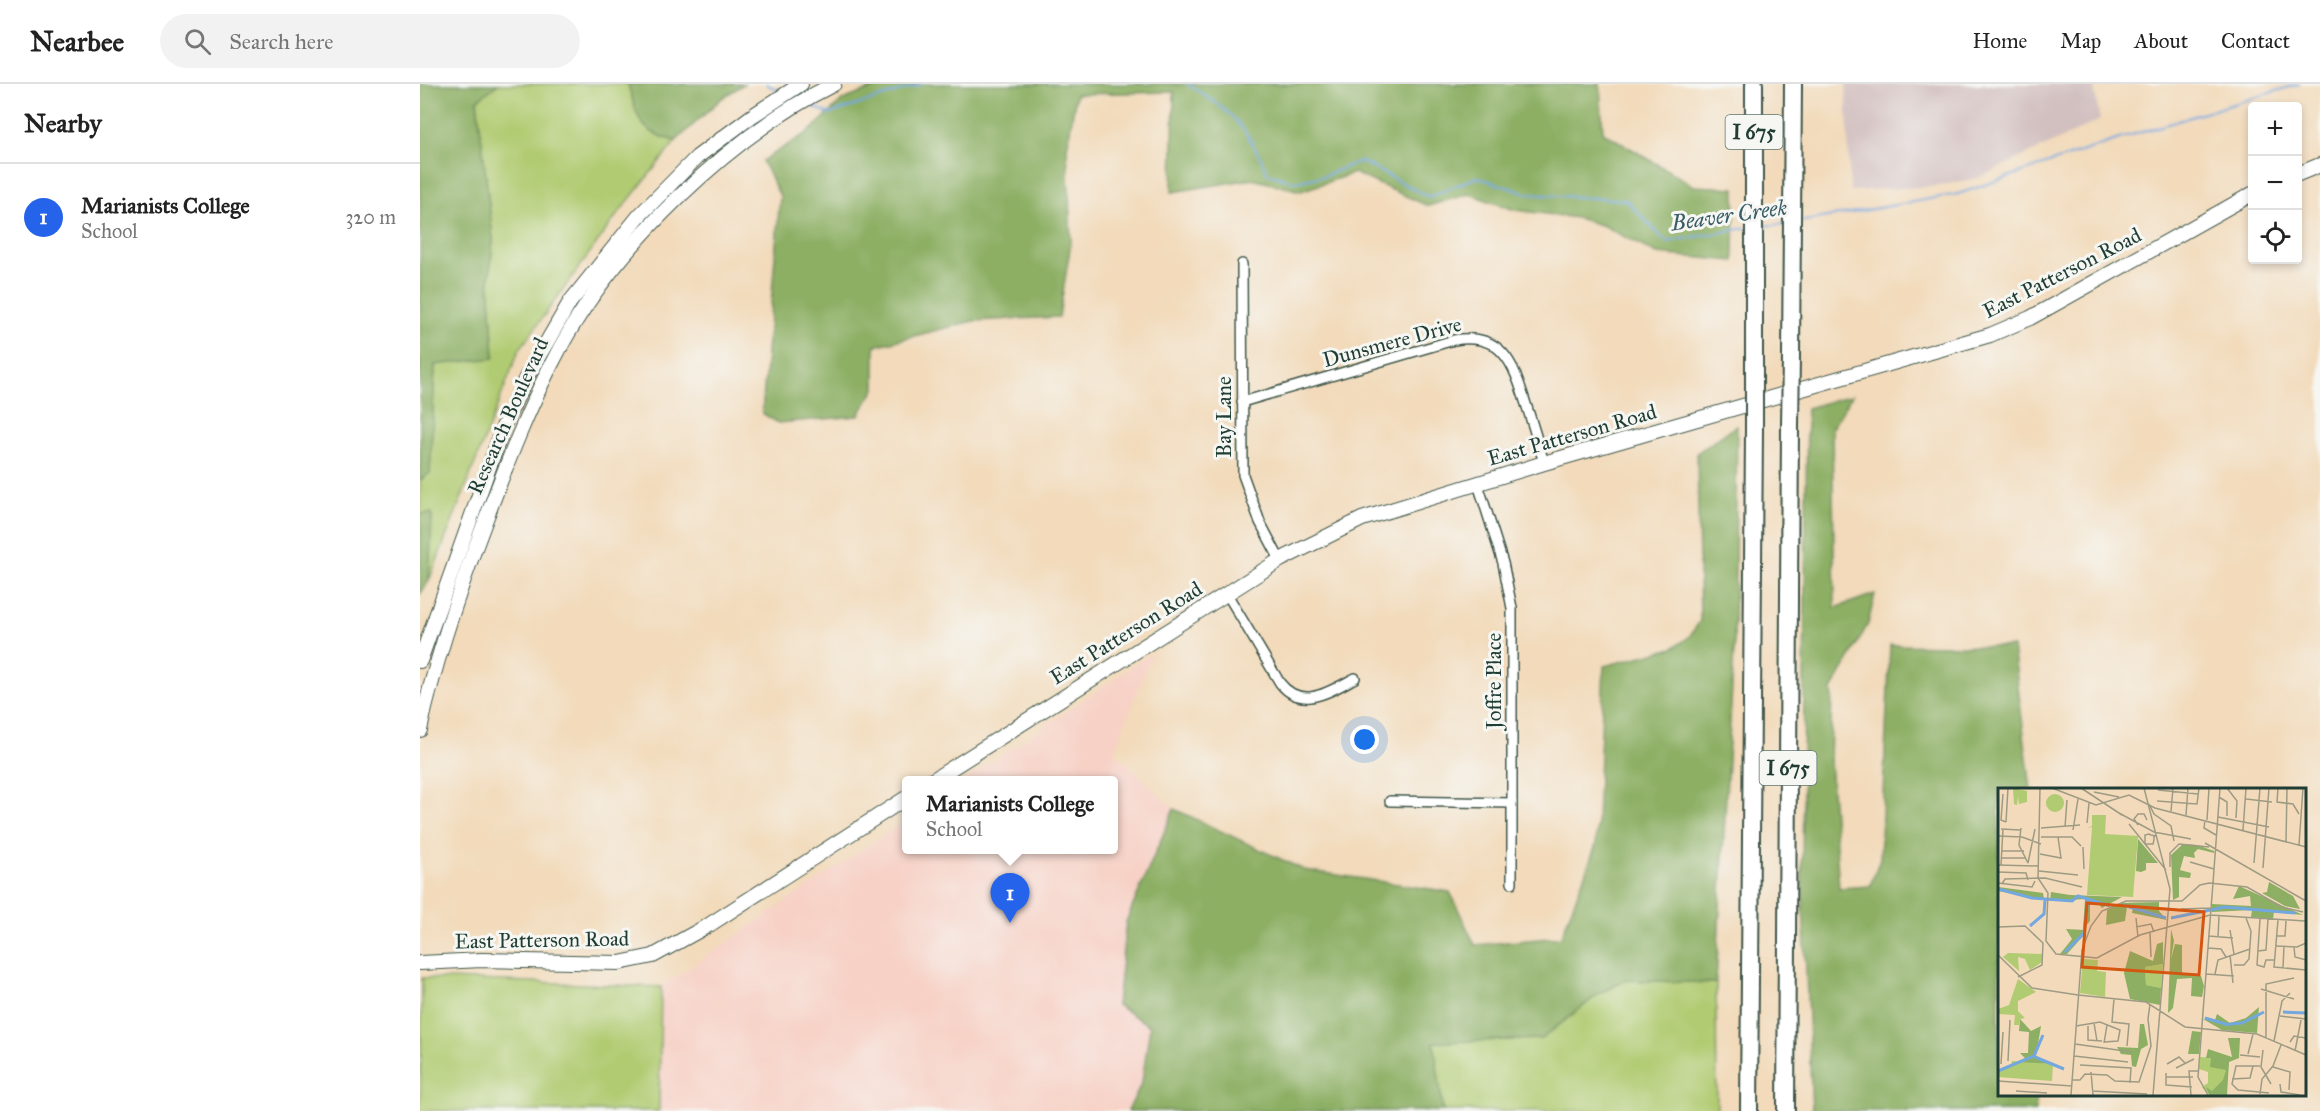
<!DOCTYPE html>
<meta charset="utf-8">
<style>
body{margin:0;font-family:"IM FELL Great Primer",serif;background:#f2f2f2;color:#222}
.controls{position:absolute;right:18px;top:18px;display:grid;overflow:hidden;border-radius:6px;box-shadow:0 3px 9px #0003}
.controls button{width:54px;height:54px;display:grid;place-items:center;padding:0;border:0;border-bottom:2px solid #e0e0e0;background:#fff;color:#222;font:30px sans-serif}
.you{position:absolute;left:945px;top:656px;width:21px;height:21px;margin:-15px;border:4px solid #fff;border-radius:50%;background:#1a73e8;box-shadow:0 0 0 9px #1a73e833}
.badge{display:grid;place-items:center;width:39px;height:39px;border-radius:50%;background:#2563eb;color:#fff;font-size:20px;font-weight:700}
.pin{position:absolute;translate:-50% -50px;filter:drop-shadow(0 2px 3px #0008)}
.pin::after{content:'';position:absolute;top:32px;width:21px;height:18px;background:inherit;clip-path:polygon(0 0,100% 0,50% 100%)}
.popup{position:absolute;left:482px;top:692px;width:216px;height:78px;box-sizing:border-box;display:grid;place-content:center;border-radius:6px;background:#fff;filter:drop-shadow(0 2px 4px #0005);font-size:20px;white-space:nowrap;color:#767676}
.popup b{font-size:22px;color:#222}
.popup::after{content:'';position:absolute;left:50%;top:100%;margin-left:-12px;border:12px solid transparent;border-top-color:#fff}
.list{margin:0;padding:0;list-style:none}
h2{display:flex;justify-content:space-between;align-items:center;height:78px;margin:0;padding:0 24px;font-size:26px}
h2 small{font-size:20px;font-weight:400;color:#767676}
.list li{display:grid;grid-template-columns:39px 1fr auto;gap:18px;align-items:center;box-sizing:border-box;height:108px;padding:0 24px;border-top:2px solid #e0e0e0}
.list b{display:block;font-size:22px;white-space:nowrap}
.list p{margin:0;font-size:20px;white-space:nowrap;color:#767676}
.list em{font-size:20px;font-style:normal;color:#767676}
.icon{flex:none;width:33px;height:33px;fill:none;stroke:currentColor;stroke-width:2;stroke-linecap:round;stroke-linejoin:round}
.map{position:relative;flex:none;width:1900px;height:1027px;overflow:hidden}
header{display:flex;align-items:center;gap:36px;box-sizing:border-box;height:84px;padding:0 30px;background:#fff;border-bottom:2px solid #e0e0e0}
header strong{font-size:28px}
nav{display:flex;gap:33px;margin-inline-start:auto;font-size:21px}
.search{width:420px;height:54px;background:#f2f2f2;display:flex;align-items:center;gap:15px;box-sizing:border-box;padding:0 21px;border-radius:33px;color:#767676;font-size:22px}
main{display:flex}
aside{flex:1;background:#fff}
.map>svg:first-child{display:block}
.built{fill:#f7d1c6}
.industrial{fill:#d2bfbf}
.green{fill:#b0cb71;stroke:#688452;stroke-width:1.5}
.forest{fill:#8caf63;stroke:#56764c;stroke-width:1.5}
.lines{fill:none;stroke-linecap:round;stroke-linejoin:round}
.stream{stroke:#73a7e0;stroke-width:2}
.street-casing{stroke:#3f5548;stroke-width:12}
.secondary-casing{stroke:#3f5548;stroke-width:16}
.highway-casing{stroke:#3f5548;stroke-width:20}
.street{stroke:#fff;stroke-width:9}
.secondary{stroke:#fff;stroke-width:14}
.highway{stroke:#fff;stroke-width:16}
.highway-bridge-casing{stroke:#3f5548;stroke-width:20;stroke-linecap:butt}
.highway-bridge{stroke:#fff;stroke-width:16}
.labels{text-anchor:middle;dominant-baseline:central;stroke-width:6;stroke-linejoin:round;paint-order:stroke}
.shield{fill:#f6f6f2;stroke:#60746d;stroke-width:1.5}
.shield-label{font-size:20px;font-weight:bold;fill:#1f3d34}
.street-label{font-size:21px;fill:#1f3d34;stroke:#f6f6f2}
.water-label{font-size:22px;font-style:italic;fill:#385d68;stroke:#f6f6f2}
.inset-river{fill:none;stroke:#73a7e0;stroke-width:3}
.inset-road{fill:none;stroke:#9e9b84;stroke-width:1.5}
.view{fill:#d45610;fill-opacity:0.15;stroke:#d45610;stroke-width:3}
.inset-edge{fill:none;stroke:#1f3d34;stroke-width:3}
</style>
<header>
<strong>Nearbee</strong>
<div class="search"><svg class="icon" aria-label="search" viewBox="0 0 24 24"><circle cx="10" cy="10" r="6"/><path d="M15 15l6 6"/></svg>Search here</div>
<nav><a>Home</a><a>Map</a><a>About</a><a>Contact</a></nav>
</header>
<main>
<aside>
<h2>Nearby<small></small></h2>
<ul class="list">
<li><span class="badge">1</span><div><b>Marianists College</b><p>School</p></div><em>320 m</em></li>
</ul>
</aside>
<div class="map">
<svg width="1900" height="1027" viewBox="0 0 1900 1027">
<rect width="100%" height="100%" fill="#f6f6f2"/>
<filter id="ink" filterUnits="userSpaceOnUse"><feTurbulence type="fractalNoise" baseFrequency=".0167" numOctaves="2"/><feDisplacementMap in="SourceGraphic" scale="12" xChannelSelector="R" yChannelSelector="G"/><feConvolveMatrix kernelMatrix="1 2 1 2 8 2 1 2 1" color-interpolation-filters="sRGB"/></filter>
<filter id="wash" filterUnits="userSpaceOnUse"><feTurbulence type="fractalNoise" baseFrequency=".008" numOctaves="4" result="noise"/><feDisplacementMap in="SourceGraphic" scale="24" xChannelSelector="R" yChannelSelector="G"/><feGaussianBlur stdDeviation="1.35" result="paint"/><feColorMatrix in="noise" values="0 0 0 0 0 0 0 0 0 0 0 0 0 0 0 0 0 1.4 0 .05"/><feComposite in="paint" operator="in"/></filter>
<g filter="url(#wash)">
<rect width="100%" height="100%" fill="#f2daba"/>
<path class="built" d="M732 569 694 668 754 725 706 838 697 921 730 942 721 998 708 1027H239L241 903 486 736V766H694V696H545Z"/>
<path class="industrial" d="M1426 0H1673L1680 36 1558 94 1519 102 1430 107Z"/>
<g class="green">
<path d="M78 0H208C218 34 218 48 256 57L197 131 99 266 9 497 12 430H0V396L10 389 15 281 74 273 69 196 73 156 57 16Z"/>
<path d="M2 894 241 903 239 1027H0Z"/>
<path d="M1206 896 1296 899 1297 1027H1023L1013 958 1121 955 1180 909Z"/>
</g>
<g class="forest">
<path d="M0 0H78L57 16 73 156 69 196 74 274 15 281 10 389 0 396Z"/>
<path d="M208 0H324L302 14 256 57C218 48 218 34 208 0Z"/>
<path d="M464 0H1180L1183 48 1274 102 1315 104 1314 177 1237 170 1184 142 1157 134 1095 126 1049 110 1008 122 934 89 881 107 832 95 752 108 754 8 656 10 647 65 651 158 639 233 553 237 455 262V305L438 332 358 339 342 329 360 112 342 77 390 47 423 16Z"/>
<path d="M1432 311 1412 344 1415 524 1455 510 1448 540 1412 606 1410 677 1419 804 1450 802 1460 775 1470 561 1593 563 1611 706H1579V1010L1615 1011 1616 1027H1392L1382 794 1387 324Z"/>
<path d="M1317 341 1314 564 1296 899 1206 896 1180 909 1121 955 1014 958 1023 1027H708L722 998 730 942 697 921 706 838 754 725 884 786 1030 808 1055 861 1141 853 1176 761 1184 582 1253 564 1269 553 1280 537 1277 369Z"/>
<path d="M12 429 9 497 0 510V430Z"/>
</g>
<g class="lines">
<g class="stream">
<path d="M346 0 360 7"/>
<path d="M767 0C813 28 826 41 848 90L875 98 904 92 940 77 1009 113 1057 93 1108 110 1206 116 1246 158 1326 144"/>
<path d="M390 21 409 30 502 0"/>
<path d="M1379 138 1538 110 1702 54 1879 0"/>
<path d="M1341 142 1365 140"/>
</g>
</g>
</g>
<g filter="url(#ink)">
<g class="lines">
<defs>
<g id="street">
<path d="M822 180 823 391 840 438 860 476"/>
<path d="M822 318 1034 256C1082 248 1093 279 1105 317 1112 338 1118 358 1124 379"/>
<path d="M1058 400 1083 479 1092 524V799"/>
<path d="M807 510 860 599C882 627 910 607 935 594"/>
<path d="M970 717 1092 719"/>
</g>
<g id="secondary">
<path d="M1878 90 1900 81"/>
<path d="M0 577 84 341 106 294 150 218 219 132 277 73 332 32 381 0"/>
<path d="M0 646C15 577 38 509 63 443 86 382 109 321 140 264 195 162 311 51 414 0"/>
<path d="M513 696 860 476 942 435 1124 379 1570 251 1610 234 1832 110"/>
<path d="M0 879 62 876 199 879 233 872 289 841 486 714"/>
</g>
<g id="highway">
<path d="M1371 273 1373 0"/>
<path d="M1334 282V0"/>
<path d="M1329 1027 1334 346"/>
<path d="M1366 1027 1370 341"/>
</g>
</defs>
<use href="#street" class="street-casing"/>
<use href="#secondary" class="secondary-casing"/>
<use href="#highway" class="highway-casing"/>
<use href="#street" class="street"/>
<use href="#secondary" class="secondary"/>
<use href="#highway" class="highway"/>
<defs>
<g id="highway-bridge">
<path d="M1334 282V346"/>
<path d="M1370 341 1371 273"/>
</g>
</defs>
<use href="#highway-bridge" class="highway-bridge-casing"/>
<use href="#highway-bridge" class="highway-bridge"/>
</g>
</g>
<g class="labels">
<g class="shield">
<rect x="1305.5" y="31" width="57" height="34" rx="4.5"/>
<rect x="1339.5" y="667" width="57" height="34" rx="4.5"/>
</g>
<g class="shield-label">
<text x="1334" y="48">I 675</text>
<text x="1368" y="684">I 675</text>
</g>
<g class="street-label">
<text transform="translate(1642 189) rotate(-27)">East Patterson Road</text>
<text transform="translate(972 258) rotate(-15)">Dunsmere Drive</text>
<text transform="translate(88 332) rotate(-66)">Research Boulevard</text>
<text transform="translate(804 333) rotate(-90)">Bay Lane</text>
<text transform="translate(1152 351) rotate(-16)">East Patterson Road</text>
<text transform="translate(706 549) rotate(-32)">East Patterson Road</text>
<text transform="translate(1074 597) rotate(-90)">Joffre Place</text>
<text transform="translate(122 856) rotate(-1)">East Patterson Road</text>
</g>
<g class="water-label">
<text transform="translate(1309 131) rotate(-8)">Beaver Creek</text>
</g>
</g>
<g transform="translate(1578 704)">
<rect width="308" height="308" fill="#f2daba"/>
<path d="M15 0 29 3V14L21 16 20 8 19 17 16 16ZM48 15a9 9 0 1 1 18 0a9 9 0 1 1-18 0ZM94 27H108L107 46 140 48 135 109 89 107 94 39 89 40 94 38ZM10 165 45 166 44 174 32 182 27 171 20 169 21 183 5 169ZM85 171 100 172 99 183 108 184 107 209 82 205ZM165 176 163 200 148 197 147 179ZM20 191 38 204 20 213V223L27 230 22 231 21 237H16L17 227 0 226V221L11 217ZM202 269 231 271 228 305 208 304 204 299 210 295V284L201 281ZM14 273 55 276 54 293 0 289V283L13 278Z" fill="#b0cb71"/>
<path d="M140 51 160 75H148V82L143 84 138 83ZM185 56 199 57 216 63V65L200 61 196 65 197 70 186 68 182 82 193 85 192 90 181 89V109L175 112 173 67ZM271 94 295 108 302 121 287 118 264 105 269 104ZM241 98 305 127 276 124 275 131 253 129 254 122 214 124V116L253 118 252 108 235 111ZM0 99 45 105 46 111 0 103ZM53 104 72 107 124 109 104 120 99 114 92 117V133L85 141 87 111 52 113ZM161 114V123L169 132 134 125 135 119H129L127 133 108 137 109 122 123 115ZM68 141 87 142V146L69 166H62L74 151ZM173 141 176 153 173 171 177 156 184 157V186L203 188 206 198 204 209 193 208 194 190 179 191 175 220 170 225ZM165 154V176L147 179 148 197 163 200 162 217 132 211 126 185 132 163 155 173 159 156ZM261 219 259 245 224 242 205 231 217 232 219 226 232 235 248 230ZM22 231 33 243 43 238 38 268 55 276 21 274 27 270 22 265H30L31 244 21 243ZM142 236H146L150 257 143 261 138 279 134 278 133 267 123 266 119 259 140 260ZM194 243 203 244 201 266H190ZM230 250H242L241 270 231 274 229 307H211L208 299 214 303 225 292 228 282 212 279 213 270H208L210 261 234 269Z" fill="#8caf63"/>
<path class="inset-river" d="M0 101 34 110 74 113 80 108 112 118M125 117 168 130M173 130 227 119 297 125M32 138 46 126 47 112M67 164 86 145 90 110M285 224 308 225M207 230 231 237M232 236 244 235 266 224M37 269 66 281M0 283 36 268 45 247"/>
<path class="inset-road" d="M42 0 40 90 50 105 48 153 58 166 99 170 142 147 212 127 307 133M54 0 98 17 131 7 157 20 308 59M83 0 124 27M146 0 172 101 155 307M229 0 239 13 238 30M280 0 279 14 295 16 301 26M160 2 200 6M96 4 121 9M5 6 3 32 8 34M221 9 229 14V28M248 11 274 14M159 13 199 16 201 0M151 16 156 26 173 38 176 53M173 23 175 0M121 25 156 44 193 51M188 27 190 0M220 29 271 39M207 32 206 40 218 47M209 32 211 0M8 34 10 0M89 35 91 15M131 36 168 82M140 37 136 31 140 26H146L149 32M67 39 69 12M23 40 21 57 30 75M43 40 82 37M3 41 22 42M75 42 80 11M245 42 248 0M156 47V52L155 56H147V47L151 46 153 47 158 48M0 48 24 49 43 56M43 49H74L83 58M288 54 289 0M207 55 308 113M301 57 305 0M85 59 86 81M4 63H26M42 66 63 70 60 49M3 70H28M192 74 216 81M30 75 37 41M256 75 262 0M0 77 41 78M3 77 5 41M172 79V65L181 56 211 59M265 80 271 0M41 83 80 87M0 84 28 85 30 92M0 95 34 99 37 93M215 95 222 0M4 96 7 91 47 90 84 99M183 121 213 120M138 130 140 149M262 131 259 177 266 179 268 172H276M280 132 276 179 308 182M0 139 27 138 45 155 44 177 20 189M138 139 153 136 156 144M232 142 236 166M152 145 153 169M211 148 235 150M278 148H287L288 133M220 149 221 128M277 158 299 159 308 155M296 159 297 169 308 172M210 160 223 161 228 169M260 163 268 162 270 131M0 167 34 200 80 207M232 167 235 195M236 177H246L251 171 253 143 248 130M285 180 286 158M208 186 236 188M217 186 220 172 252 161M263 201 296 211M80 207 148 214 187 239 259 246 308 267M116 211 114 234 131 236 129 258M282 228 308 231M96 235 99 253M78 238 102 234 122 242 120 253 106 254M90 238V252L104 253M268 250V196L296 190M276 253 284 213 292 205M292 254 296 248 308 250M106 255 109 237M77 256 134 264M265 262 263 279 273 296M297 263 303 232M250 266 255 246M242 267 262 269M76 268 130 274M10 273 12 232M3 276 5 244M169 276 181 269 187 275M82 277 133 280 132 295M262 278H238L234 296 240 302 271 305M275 279 292 284 291 302M178 280 196 271M93 284 95 307M168 285V297L194 299M168 289H195M234 291 252 290 255 278M74 292H82L87 286 109 287 117 293 141 294 153 258 150 231 152 216M0 293 74 298M282 296 283 304 302 307M18 303 49 305M94 303 149 306M262 306 264 291 275 278 283 257M73 307 84 162 93 138 104 123 128 113H184L202 97 211 95 249 99 284 119 305 124M193 307 191 283H201M210 307 200 289 215 95"/>
<path class="view" d="M89 115 206 124 201 187 84 179Z"/>
<rect width="308" height="308" class="inset-edge"/>
</g>
</svg>
<div class="controls">
<button>+</button>
<button>−</button>
<button><svg class="icon" aria-label="locate" viewBox="0 0 24 24"><circle cx="12" cy="12" r="6"/><path d="M12 2v4M12 18v4M2 12h4M18 12h4"/></svg></button>
</div>
<div class="you"></div>
<div class="pin badge" style="left:590px;top:839px">1</div>
<div class="popup"><b>Marianists College</b>School</div>
</div>
</main>
